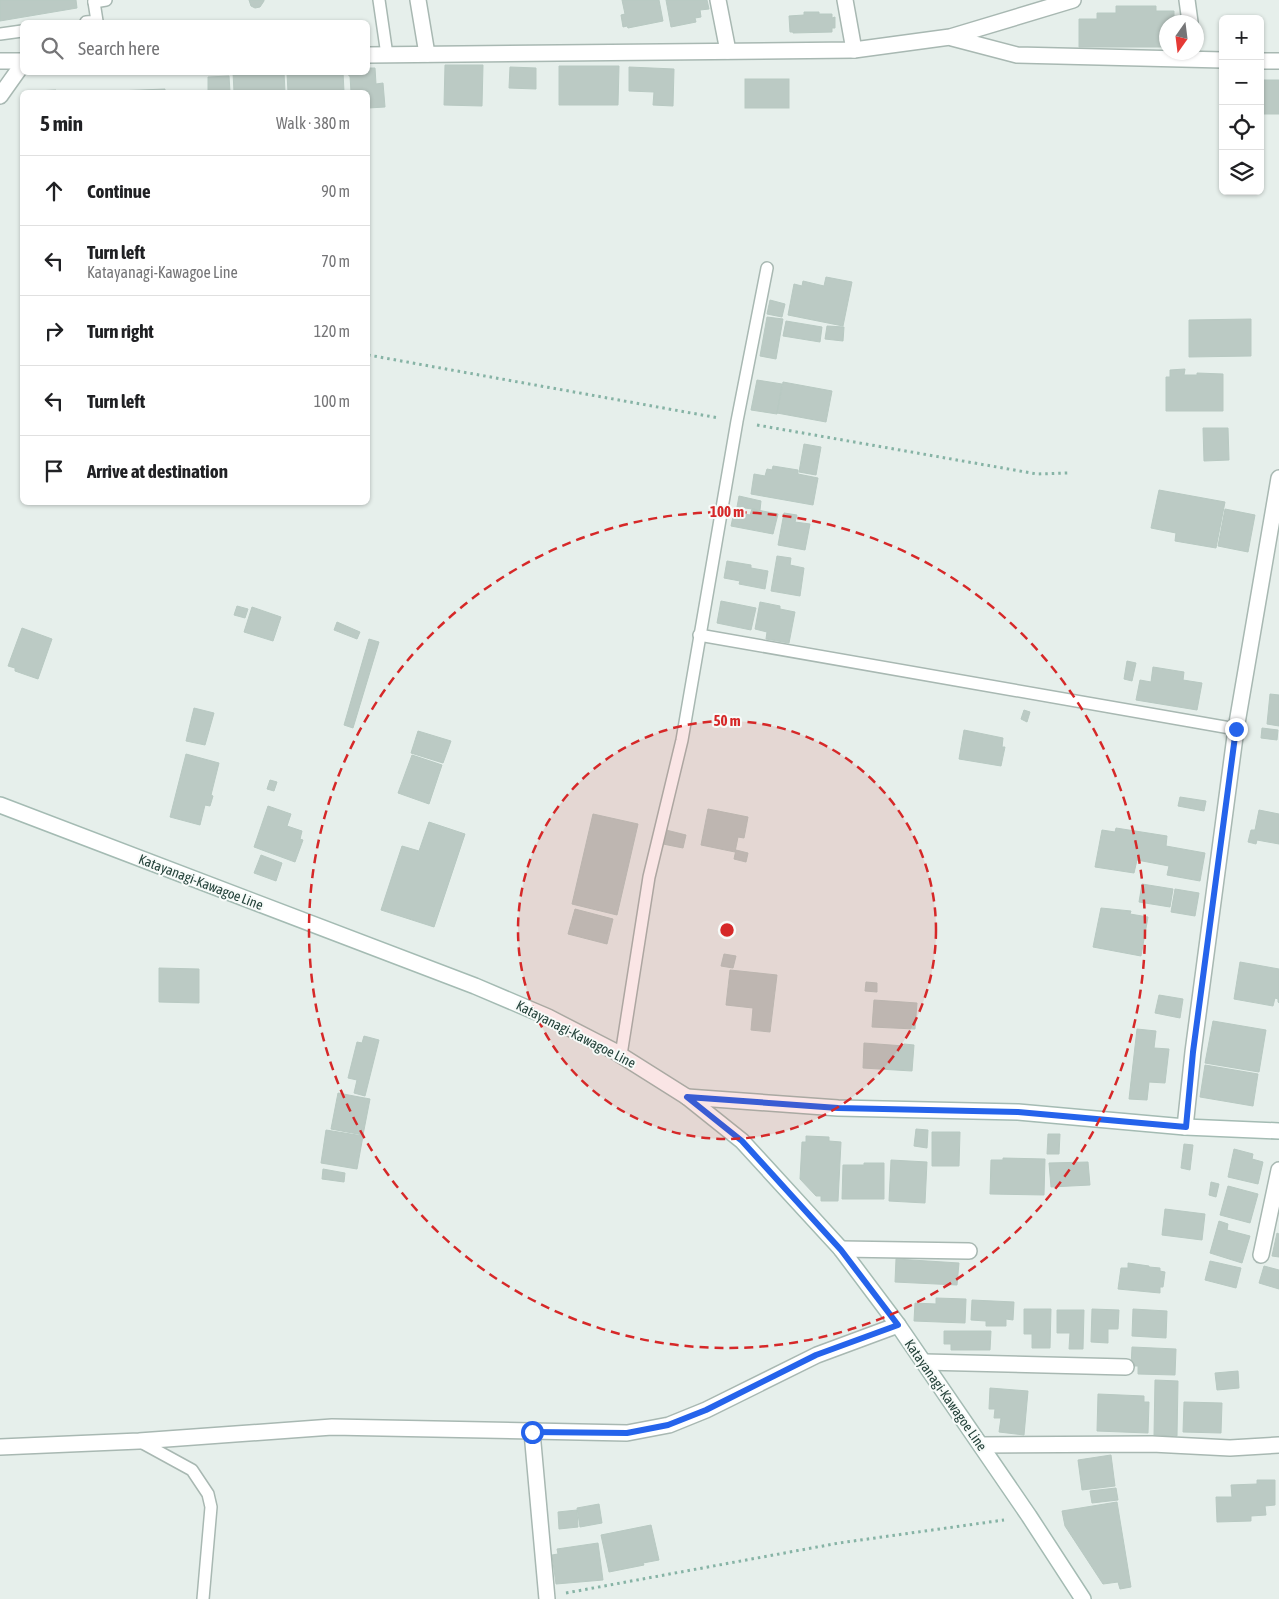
<!DOCTYPE html>
<meta charset="utf-8">
<style>
body{margin:0;font-family:"Asap Condensed",sans-serif;background:#f6f6f6;color:#202124}
.controls{position:absolute;right:15px;top:15px;display:grid;overflow:hidden;border-radius:8px;box-shadow:0 1px 4px #0004}
.controls button{width:45px;height:45px;display:grid;place-items:center;padding:0;border:0;border-bottom:1px solid #e0e0e0;background:#fff;color:#202124;font:25px sans-serif}
.compass{position:absolute;left:1159px;top:15px;width:45px;height:45px;border-radius:50%;background:#fff;box-shadow:0 1px 4px #0004;rotate:194deg}
.stop{position:absolute;width:15px;height:15px;margin:-11px;border:4px solid #2563eb;border-radius:50%;background:#fff}
.stop.end{background:#2563eb;border-color:#fff;box-shadow:0 1px 5px #0008}
.list{margin:0;padding:0;list-style:none}
h2{display:flex;justify-content:space-between;align-items:center;height:65px;margin:0;padding:0 20px;font-size:21px}
h2 small{font-size:16px;font-weight:400;color:#757577}
.list li{display:grid;grid-template-columns:32px 1fr auto;gap:15px;align-items:center;box-sizing:border-box;height:70px;padding:0 20px;border-top:1px solid #e0e0e0}
.list b{display:block;font-size:19px;white-space:nowrap}
.list p{margin:0;font-size:16px;white-space:nowrap;color:#757577}
.list em{font-size:16px;font-style:normal;color:#757577}
.icon{flex:none;width:28px;height:28px;fill:none;stroke:currentColor;stroke-width:2;stroke-linecap:round;stroke-linejoin:round}
.map{position:relative;flex:none;width:1279px;height:1599px;overflow:hidden}
.search{position:absolute;background:#fff;box-shadow:0 1px 4px #0004;left:20px;top:20px;width:350px;height:55px;display:flex;align-items:center;gap:12px;box-sizing:border-box;padding:0 18px;border-radius:8px;color:#757577;font-size:19px}
.panel{position:absolute;background:#fff;box-shadow:0 1px 4px #0004;left:20px;top:90px;width:350px;height:415px;border-radius:8px}
.map>svg:first-child{display:block}
.building{fill:#bbcac4;stroke:#b8c9c2}
.lines{fill:none;stroke-linecap:round;stroke-linejoin:round}
.lane-casing{stroke:#a8b8b2;stroke-width:14}
.street-casing{stroke:#a8b8b2;stroke-width:18}
.secondary-casing{stroke:#a4bbb3;stroke-width:18}
.path{stroke:#86b3a5;stroke-width:3;stroke-dasharray:2.5 4;stroke-linecap:butt}
.lane{stroke:#fff;stroke-width:11}
.street{stroke:#fff;stroke-width:15}
.secondary{stroke:#fff;stroke-width:15}
.route{stroke:#2563eb;stroke-width:6}
.ring{fill:none;stroke:#d62828;stroke-width:2.5;stroke-dasharray:9 6}
.labels{text-anchor:middle;dominant-baseline:central;stroke-width:4;stroke-linejoin:round;paint-order:stroke}
.street-label{font-size:14px;fill:#24423a;stroke:#f7fbf9}
.centre{fill:#d62828;stroke:#f7fbf9;stroke-width:2.5}
.ring-label{font-size:15px;text-anchor:middle;font-weight:bold;fill:#d62828;stroke:#f7fbf9;stroke-width:4;stroke-linejoin:round;paint-order:stroke}
</style>
<div class="map">
<svg width="1279" height="1599" viewBox="0 0 1279 1599">
<rect width="100%" height="100%" fill="#e6efeb"/>
<g class="building">
<path d="M0 0H76L77 8 0 21Z"/>
<path d="M249 0H264V1L260 7 255 8 251 6Z"/>
<path d="M622 0H659L663 21 628 28 627 26 623 27 621 15 625 14Z"/>
<path d="M666 0H707L709 9 700 10 701 17 695 18 696 22 671 27Z"/>
<path d="M1116 6H1156V11H1174V22H1166V47H1079V19H1097V13H1116Z"/>
<path d="M804 12H819V14H832V18L835 17V28H832V32L793 33V32H790L789 16 804 15Z"/>
<path d="M445 65H483L482 106 444 105Z"/>
<path d="M559 66H619L618 105H559Z"/>
<path d="M510 67 536 68V89L509 88Z"/>
<path d="M629 67 674 69 673 106 653 105 654 92 629 91Z"/>
<path d="M368 68H375L376 84 383 83 385 107 368 108V92H351L350 76H349L348 72H368Z"/>
<path d="M233 72H284L285 92H234Z"/>
<path d="M343 72 344 92H288L287 73Z"/>
<path d="M229 76 230 92H208V77Z"/>
<rect x="745" y="79" width="44" height="29"/>
<path d="M1261 80H1279V114H1260Z"/>
<path d="M165 89V92H117V91Z"/>
<path d="M56 90V92H36V91Z"/>
<path d="M826 277 852 282 843 326 788 315 794 284 802 286 803 281 824 286Z"/>
<path d="M770 300 785 304 782 317 767 314Z"/>
<path d="M767 317 783 319 776 359 760 356Z"/>
<path d="M1251 319V356L1189 357V320Z"/>
<path d="M786 321 822 327 820 342 783 336Z"/>
<path d="M827 326 844 327 843 341 825 339Z"/>
<path d="M1185 369 1184 375H1197V373L1223 374V411H1166V377H1170V370Z"/>
<path d="M757 380 782 384 777 414 751 410Z"/>
<path d="M783 382 832 391 826 422 777 413Z"/>
<path d="M1203 428H1228L1229 460 1204 461Z"/>
<path d="M804 444 821 447 816 475 799 472Z"/>
<path d="M773 466 798 470V474L818 478 813 505 751 494 754 474 765 476 767 469 772 470Z"/>
<path d="M1159 490 1225 502 1216 548 1175 541 1176 533 1151 528Z"/>
<path d="M739 496 761 501 760 510 737 507Z"/>
<path d="M752 509 778 514 773 534 731 526 734 512 750 515Z"/>
<path d="M1225 509 1255 515 1248 552 1218 546Z"/>
<path d="M784 513 797 515 795 522 810 524 805 550 778 545Z"/>
<path d="M777 556 791 558 790 565 804 568 800 596 771 591Z"/>
<path d="M727 561 751 565V568L768 571 765 589 739 584 740 581 724 578Z"/>
<path d="M721 601 756 608 751 630 717 623Z"/>
<path d="M760 602 780 606V609L795 612 789 643 766 639 767 632 755 629Z"/>
<path d="M237 606 248 609 245 618 234 615Z"/>
<path d="M252 607 281 617 273 641 244 632Z"/>
<path d="M337 622 360 632 357 639 334 630Z"/>
<path d="M22 628 52 639 38 679 15 671V668L8 666Z"/>
<path d="M369 639 379 642 353 728 344 725Z"/>
<path d="M1127 661 1136 663 1132 681 1124 679Z"/>
<path d="M1153 667 1184 672 1183 680 1202 683 1197 710 1136 700 1140 680 1151 682Z"/>
<path d="M1270 694 1279 695V726L1267 724Z"/>
<path d="M194 708 214 713 205 745 186 741Z"/>
<path d="M1024 710 1030 712 1027 722 1021 719Z"/>
<path d="M1262 728 1278 730 1277 740 1261 738Z"/>
<path d="M964 730 1003 738 1002 747H1005L1001 766 959 759Z"/>
<path d="M418 731 451 741 443 763 411 753Z"/>
<path d="M186 754 219 763 211 795 213 796 210 806 205 805 200 825 170 817Z"/>
<path d="M412 755 442 765 429 804 398 793Z"/>
<path d="M270 780 277 782 274 791 267 789Z"/>
<path d="M1180 797 1206 801 1204 811 1178 806Z"/>
<path d="M268 806 291 814 287 826 302 831 300 839 303 840 295 862 254 847Z"/>
<path d="M708 809 748 817 744 838 738 837 735 852 701 845Z"/>
<path d="M1259 810 1279 814V844L1257 840 1256 844 1248 842 1251 830H1255Z"/>
<path d="M593 814 638 824 617 915 572 904Z"/>
<path d="M429 822 465 834 434 927 381 910 402 846 419 851Z"/>
<path d="M1116 828 1167 836 1166 846 1205 853 1200 881 1167 875 1169 866 1137 860 1134 873 1095 867 1102 830 1115 832Z"/>
<path d="M666 830 686 835 683 848 663 844Z"/>
<path d="M736 850 748 853 746 862 734 859Z"/>
<path d="M261 855 282 863 276 881 254 873Z"/>
<path d="M1142 884 1173 889 1170 907 1139 902Z"/>
<path d="M1175 889 1199 893 1195 916 1171 912Z"/>
<path d="M1101 908 1131 911 1130 914 1148 917 1141 956 1093 947Z"/>
<path d="M575 909 613 919 607 944 568 934Z"/>
<path d="M724 954 736 956 733 968 721 966Z"/>
<path d="M1240 962 1279 969V1003L1278 1002V999L1275 998 1273 1006 1234 999Z"/>
<path d="M159 968 199 969V1003L159 1002Z"/>
<path d="M730 970 777 975 770 1032 751 1030 753 1008 726 1005Z"/>
<path d="M866 982 877 983V992L865 991Z"/>
<path d="M1159 995 1183 999 1180 1018 1155 1013Z"/>
<path d="M874 1000 917 1003 915 1029 872 1027Z"/>
<path d="M1213 1021 1266 1030 1259 1072 1205 1063Z"/>
<path d="M1137 1029 1156 1031 1154 1048 1169 1049 1165 1083 1149 1082 1147 1100 1129 1099Z"/>
<path d="M364 1036 379 1040 365 1096 354 1093 357 1080 348 1078 357 1042 362 1043Z"/>
<path d="M864 1043 904 1046V1044L914 1045 912 1071 863 1068Z"/>
<path d="M1205 1065 1258 1074 1253 1106 1200 1097Z"/>
<path d="M338 1093 370 1099 363 1135 331 1129Z"/>
<path d="M916 1129 928 1130 927 1148 914 1146Z"/>
<path d="M326 1130 363 1136 357 1169 321 1163Z"/>
<path d="M932 1132H960L959 1166H932Z"/>
<path d="M1048 1134H1060L1059 1154H1047Z"/>
<path d="M806 1136 829 1137V1141L841 1142 838 1201H821V1196H816L800 1179 802 1142H806Z"/>
<path d="M1184 1144 1193 1145 1190 1170 1181 1168Z"/>
<path d="M1234 1149 1253 1154 1252 1159 1263 1162 1258 1184 1228 1177Z"/>
<path d="M1003 1158 1045 1159 1044 1195 990 1194 991 1160H1003Z"/>
<path d="M891 1160 927 1162 925 1203 889 1201Z"/>
<path d="M1088 1162 1090 1185 1051 1187 1049 1163Z"/>
<path d="M864 1163H884V1199H842L843 1165H864Z"/>
<path d="M323 1169 345 1173 344 1182 322 1179Z"/>
<path d="M1211 1182 1219 1184 1216 1197 1209 1195Z"/>
<path d="M1228 1186 1258 1194 1250 1223 1220 1215Z"/>
<path d="M1165 1209 1205 1214 1202 1240 1162 1235Z"/>
<path d="M1219 1221 1228 1224 1227 1230 1250 1236 1242 1263 1210 1253Z"/>
<path d="M1277 1233 1279 1234V1257L1272 1256Z"/>
<path d="M896 1259 959 1263 957 1285 895 1282Z"/>
<path d="M1210 1261 1241 1268 1236 1288 1205 1280Z"/>
<path d="M1128 1263 1149 1266V1267L1160 1268V1271L1165 1272 1163 1287H1160V1293L1118 1289 1121 1268H1128Z"/>
<path d="M1264 1266 1279 1270V1289L1259 1283Z"/>
<path d="M936 1298 966 1299 965 1323 914 1321 915 1303 936 1304Z"/>
<path d="M972 1300 1014 1302 1013 1320 1006 1319V1326H986V1321L971 1320Z"/>
<path d="M1024 1309H1051L1050 1348H1032V1334H1024Z"/>
<path d="M1092 1309 1119 1310 1118 1329H1108V1343L1091 1342Z"/>
<path d="M1133 1309 1167 1311 1166 1338 1132 1336Z"/>
<path d="M1057 1310H1084L1083 1349H1069L1070 1333H1057Z"/>
<path d="M944 1331H991L990 1350H951V1344H944Z"/>
<path d="M1132 1347 1176 1349 1175 1375 1138 1374V1366H1131Z"/>
<path d="M1238 1371 1239 1388 1217 1390 1215 1373Z"/>
<path d="M1155 1380 1178 1381 1177 1436 1154 1435Z"/>
<path d="M990 1388 1028 1391 1024 1435 999 1432 1001 1418H994L995 1409H989Z"/>
<path d="M1098 1394 1144 1396V1402H1149L1148 1433 1097 1431Z"/>
<path d="M1184 1402 1222 1403 1221 1433 1183 1432Z"/>
<path d="M1111 1455 1115 1486 1082 1490 1078 1460Z"/>
<path d="M1257 1480H1275V1505L1265 1506 1266 1515 1251 1516V1521L1217 1522 1216 1497H1232L1231 1485 1257 1484Z"/>
<path d="M1116 1488 1118 1500 1092 1503 1090 1491Z"/>
<path d="M1117 1502 1131 1587 1120 1589 1118 1582 1103 1584 1065 1526 1062 1511Z"/>
<path d="M599 1504 602 1523 580 1527 577 1508Z"/>
<path d="M577 1510 578 1527 559 1529 558 1512Z"/>
<path d="M651 1525 659 1560 643 1563 644 1565 609 1572 601 1535Z"/>
<path d="M598 1543 603 1580 556 1584 552 1555 558 1554 557 1549Z"/>
</g>
<g class="lines">
<defs>
<g id="lane">
<path d="M94 0V2L106 0"/>
<path d="M379 0 387 55"/>
<path d="M86 22 97 21 94 2"/>
<path d="M0 34 22 31"/>
<path d="M699 635 1236 729"/>
<path d="M621 1055 649 877 682 740 737 421 767 268"/>
<path d="M139 1441 192 1470 208 1494 211 1507 203 1599"/>
</g>
<g id="street">
<path d="M418 0 427 54"/>
<path d="M718 0 728 51"/>
<path d="M845 0 854 50"/>
<path d="M1187 0 1190 22"/>
<path d="M952 38 1017 55 1223 60"/>
<path d="M368 55 854 50 950 37 1073 0"/>
<path d="M0 61H22"/>
<path d="M1260 61H1279"/>
<path d="M0 96 22 65"/>
<path d="M1185 1127 1193 1052 1236 729 1279 478"/>
<path d="M841 1249 969 1251"/>
<path d="M1261 1255 1279 1170"/>
<path d="M924 1362 1126 1367"/>
<path d="M532 1432 547 1599"/>
<path d="M981 1445 1152 1444 1230 1448 1279 1445"/>
<path d="M0 1447 139 1441 332 1427 627 1433 669 1425 706 1410 817 1355 898 1325"/>
</g>
<g id="secondary">
<path d="M0 805 475 986 548 1017 614 1051 687 1097 742 1141 841 1249 898 1325 1029 1516 1083 1599"/>
<path d="M687 1097 838 1108 1018 1112 1185 1127 1279 1131"/>
</g>
</defs>
<use href="#lane" class="lane-casing"/>
<use href="#street" class="street-casing"/>
<use href="#secondary" class="secondary-casing"/>
<g class="path">
<path d="M368 355 719 418"/>
<path d="M757 425 1037 474 1068 473"/>
<path d="M566 1593 839 1543 1004 1520"/>
</g>
<use href="#lane" class="lane"/>
<use href="#street" class="street"/>
<use href="#secondary" class="secondary"/>
</g>
<g class="lines">
<path class="route" d="M532 1432 627 1433 668 1425 706 1410 816 1355 898 1325 841 1250 742 1141 687 1097 838 1108 1018 1112 1186 1127 1193 1052 1236 729"/>
</g>
<circle cx="727" cy="930" r="209" fill="#d62828" fill-opacity=".12"/>
<g class="ring">
<circle cx="727" cy="930" r="209"/>
<circle cx="727" cy="930" r="418"/>
</g>
<g class="labels">
<g class="street-label">
<text transform="translate(201 882) rotate(21)">Katayanagi-Kawagoe Line</text>
<text transform="translate(576 1034) rotate(27)">Katayanagi-Kawagoe Line</text>
<text transform="translate(946 1395) rotate(55)">Katayanagi-Kawagoe Line</text>
</g>
</g>
<circle cx="727" cy="930" r="8" class="centre"/>
<g class="ring-label">
<text x="727" y="517">100 m</text>
<text x="727" y="726">50 m</text>
</g>
</svg>
<div class="controls">
<button>+</button>
<button>−</button>
<button><svg class="icon" aria-label="locate" viewBox="0 0 24 24"><circle cx="12" cy="12" r="6"/><path d="M12 2v4M12 18v4M2 12h4M18 12h4"/></svg></button>
<button><svg class="icon" aria-label="layers" viewBox="0 0 24 24"><path d="M12 4l9 5-9 5-9-5zM3 14l9 5 9-5"/></svg></button>
</div>
<svg class="compass" viewBox="-18 -18 36 36"><path d="M0-13l5 13h-10z" fill="#e53935"/><path d="M0 13l5-13h-10z" fill="#757577"/></svg>
<div class="stop" style="left:532px;top:1432px"></div>
<div class="stop end" style="left:1236px;top:729px"></div>
<div class="search"><svg class="icon" aria-label="search" viewBox="0 0 24 24"><circle cx="10" cy="10" r="6"/><path d="M15 15l6 6"/></svg>Search here</div>
<section class="panel">
<h2>5 min<small>Walk · 380 m</small></h2>
<ul class="list">
<li><svg class="icon" aria-label="ahead" viewBox="0 0 24 24"><path d="M12 20V5M6 11l6-6 6 6"/></svg><div><b>Continue</b></div><em>90 m</em></li>
<li><svg class="icon" aria-label="left" viewBox="0 0 24 24"><path d="M17 20v-9H6M10 6l-5 5 5 5"/></svg><div><b>Turn left</b><p>Katayanagi-Kawagoe Line</p></div><em>70 m</em></li>
<li><svg class="icon" aria-label="right" viewBox="0 0 24 24"><path d="M7 20v-9h11M14 6l5 5-5 5"/></svg><div><b>Turn right</b></div><em>120 m</em></li>
<li><svg class="icon" aria-label="left" viewBox="0 0 24 24"><path d="M17 20v-9H6M10 6l-5 5 5 5"/></svg><div><b>Turn left</b></div><em>100 m</em></li>
<li><svg class="icon" aria-label="arrive" viewBox="0 0 24 24"><path d="M6 21V4h12l-3 4 3 4H6"/></svg><div><b>Arrive at destination</b></div></li>
</ul>
</section>
</div>
